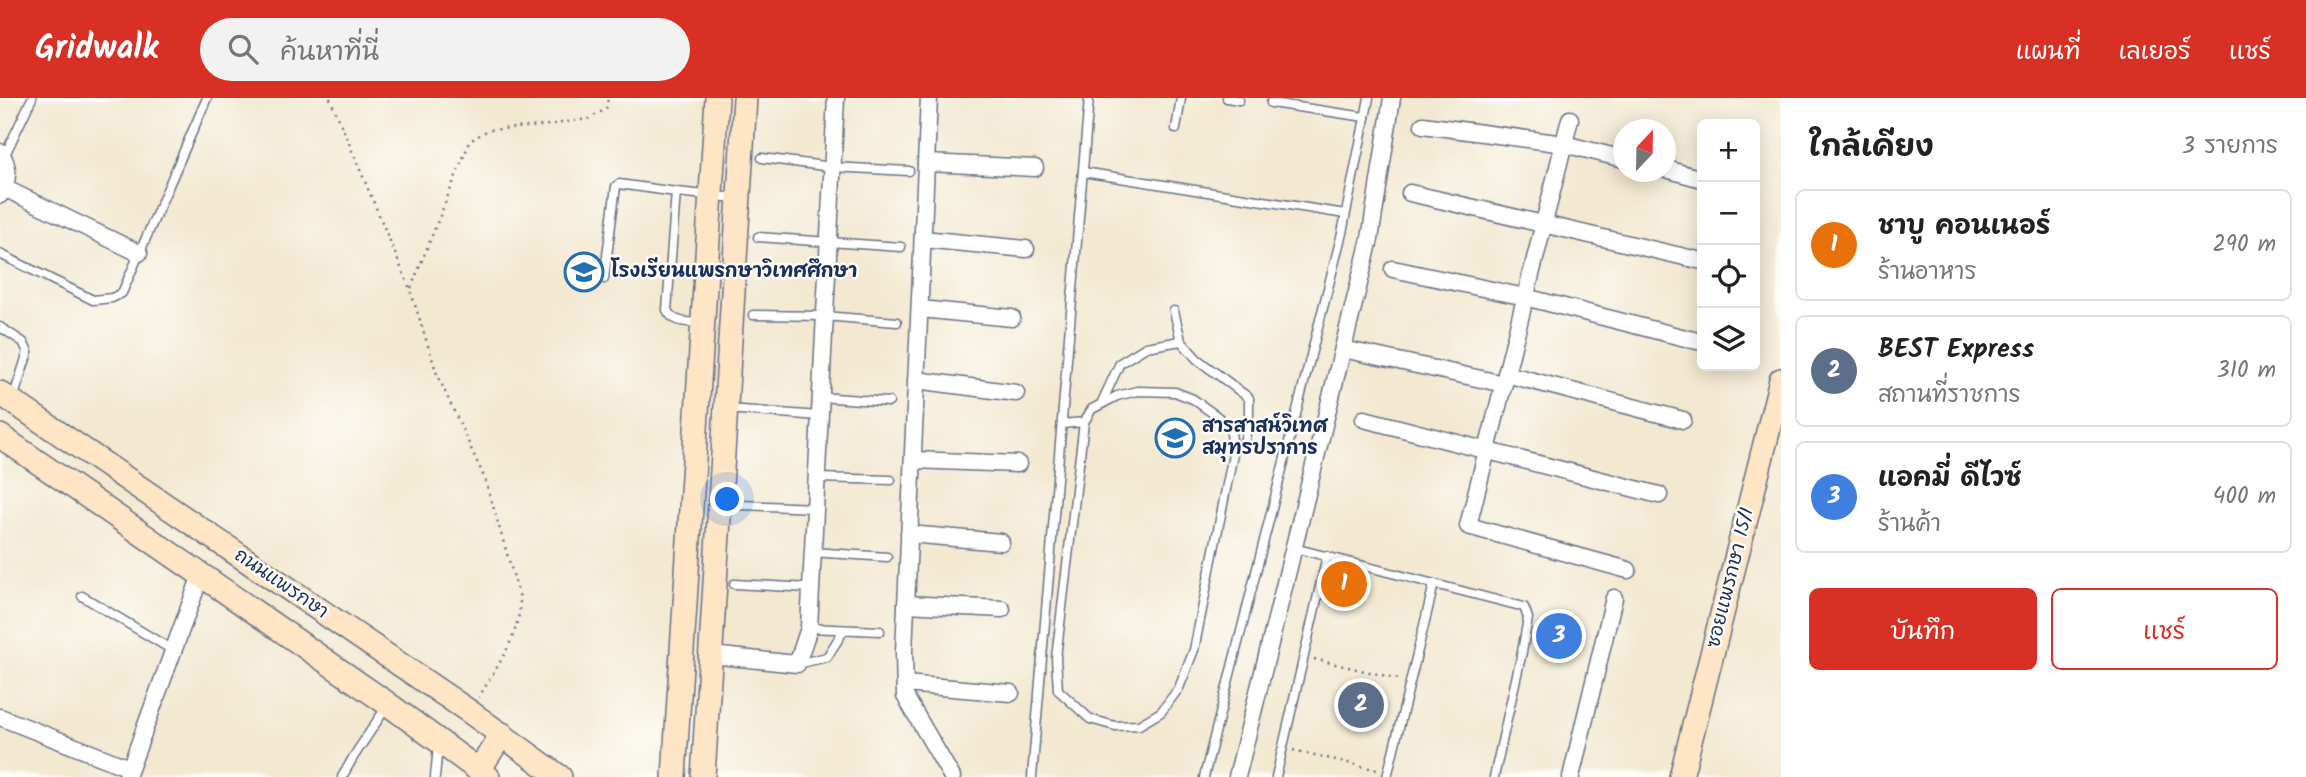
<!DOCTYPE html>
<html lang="th">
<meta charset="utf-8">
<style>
body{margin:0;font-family:Kalam,"Playpen Sans Thai",sans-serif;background:#f2f2f2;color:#222}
.controls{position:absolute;right:21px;top:21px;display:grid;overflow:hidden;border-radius:10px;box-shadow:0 4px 18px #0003}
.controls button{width:63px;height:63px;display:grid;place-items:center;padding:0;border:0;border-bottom:2px solid #e0e0e0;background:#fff;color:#222;font:35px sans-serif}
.compass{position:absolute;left:1613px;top:21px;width:63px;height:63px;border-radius:50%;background:#fff;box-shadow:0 4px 18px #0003;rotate:22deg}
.you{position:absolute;left:728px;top:402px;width:24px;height:24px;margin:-18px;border:5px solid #fff;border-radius:50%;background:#1a73e8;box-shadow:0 0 0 10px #1a73e833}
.badge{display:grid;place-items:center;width:46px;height:46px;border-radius:50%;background:#d93025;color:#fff;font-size:23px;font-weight:700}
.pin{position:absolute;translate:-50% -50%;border:4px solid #fff;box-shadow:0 2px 7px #0006}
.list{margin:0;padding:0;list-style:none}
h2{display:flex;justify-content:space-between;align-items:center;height:91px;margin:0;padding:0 28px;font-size:30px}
h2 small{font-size:23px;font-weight:400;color:#767676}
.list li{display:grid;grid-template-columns:46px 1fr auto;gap:21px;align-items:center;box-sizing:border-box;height:112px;margin:0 14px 14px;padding:0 14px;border:2px solid #e0e0e0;border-radius:10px}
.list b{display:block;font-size:26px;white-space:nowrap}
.list p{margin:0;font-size:23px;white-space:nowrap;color:#767676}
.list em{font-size:23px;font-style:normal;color:#767676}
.actions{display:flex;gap:14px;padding:21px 28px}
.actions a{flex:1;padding:16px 0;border:2px solid #d93025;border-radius:10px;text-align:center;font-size:24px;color:#d93025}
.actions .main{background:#d93025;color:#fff}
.icon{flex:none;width:38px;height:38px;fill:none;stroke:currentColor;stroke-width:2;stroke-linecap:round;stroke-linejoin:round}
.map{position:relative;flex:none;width:1781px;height:679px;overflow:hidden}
header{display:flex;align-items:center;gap:42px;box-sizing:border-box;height:98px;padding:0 35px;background:#d93025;color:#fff}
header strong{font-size:33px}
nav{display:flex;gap:38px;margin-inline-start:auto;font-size:24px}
.search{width:490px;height:63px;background:#f2f2f2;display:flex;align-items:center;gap:18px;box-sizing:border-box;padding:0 24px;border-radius:38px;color:#767676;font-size:26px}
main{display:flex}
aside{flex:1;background:#fff}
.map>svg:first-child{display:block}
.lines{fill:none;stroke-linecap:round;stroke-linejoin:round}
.lane-casing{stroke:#677086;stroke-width:11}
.street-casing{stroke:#677086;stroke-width:19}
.secondary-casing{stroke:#677086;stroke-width:26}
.path{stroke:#677086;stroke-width:2.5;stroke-dasharray:2 5;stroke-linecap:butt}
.lane{stroke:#fff;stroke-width:8}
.street{stroke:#fff;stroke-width:16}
.secondary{stroke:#fde5c5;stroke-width:23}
.labels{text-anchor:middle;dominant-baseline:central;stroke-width:5;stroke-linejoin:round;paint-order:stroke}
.poi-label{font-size:19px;font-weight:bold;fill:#1b2f5e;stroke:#fdfcf7;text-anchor:start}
.street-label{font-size:19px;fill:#1b2f5e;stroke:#fdfcf7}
</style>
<header>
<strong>Gridwalk</strong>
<div class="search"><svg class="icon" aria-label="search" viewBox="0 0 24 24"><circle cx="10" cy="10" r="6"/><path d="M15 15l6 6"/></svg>ค้นหาที่นี่</div>
<nav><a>แผนที่</a><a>เลเยอร์</a><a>แชร์</a></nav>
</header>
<main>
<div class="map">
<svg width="1781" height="679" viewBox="0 0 1781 679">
<rect width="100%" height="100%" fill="#fdfcf7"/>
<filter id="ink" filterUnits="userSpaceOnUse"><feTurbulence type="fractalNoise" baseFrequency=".0143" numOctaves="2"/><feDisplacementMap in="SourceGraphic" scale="14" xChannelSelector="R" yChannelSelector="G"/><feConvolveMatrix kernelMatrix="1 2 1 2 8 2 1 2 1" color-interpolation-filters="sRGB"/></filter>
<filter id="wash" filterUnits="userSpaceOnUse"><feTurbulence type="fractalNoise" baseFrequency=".00686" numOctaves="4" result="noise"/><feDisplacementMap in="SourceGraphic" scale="28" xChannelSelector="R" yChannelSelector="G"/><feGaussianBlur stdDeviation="1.57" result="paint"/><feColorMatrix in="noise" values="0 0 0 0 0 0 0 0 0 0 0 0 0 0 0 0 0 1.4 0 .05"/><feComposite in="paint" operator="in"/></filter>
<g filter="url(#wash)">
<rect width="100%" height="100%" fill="#f3e8d0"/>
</g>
<g filter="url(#ink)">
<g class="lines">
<defs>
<g id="lane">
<path d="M1227 0 1239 2"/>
<path d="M1271 5 1365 19"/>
<path d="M1176 31 1181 0"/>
<path d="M4 59 32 0"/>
<path d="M762 60 832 69 909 73"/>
<path d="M1083 74 1345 116"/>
<path d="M676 94 735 100"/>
<path d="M758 139 901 149"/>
<path d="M0 156 93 202 112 200 122 195 207 0"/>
<path d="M604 181 616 88 619 86 676 94 667 212C673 225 687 224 700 225"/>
<path d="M1174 213 1181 243 1197 261 1249 300V322L1244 345 1234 351"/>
<path d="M753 217 824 218 897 224"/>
<path d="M0 229 23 244 28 254 13 301"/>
<path d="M820 299 889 304"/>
<path d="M1102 304 1120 265 1146 249 1181 243"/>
<path d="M728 311 819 318"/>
<path d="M1062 326 1084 324 1092 311 1117 298 1137 293 1175 294 1193 301 1218 319 1230 331 1234 351 1194 552 1179 590 1161 614 1139 627 1115 628 1090 621 1058 592 1056 560 1084 324"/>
<path d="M816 380 891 382"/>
<path d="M740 407 815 410"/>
<path d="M1294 450 1524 509 1528 520 1522 554 1494 679"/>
<path d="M812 454 887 459"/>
<path d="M734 486 811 490"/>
<path d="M82 498 174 553"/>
<path d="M809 530 880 533"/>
<path d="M797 566 827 559 844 532"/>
<path d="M342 679 354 658 387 608"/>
<path d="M435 679 438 648"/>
<path d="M1032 679 1089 0"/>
<path d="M1204 679 1342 135 1369 0"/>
<path d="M1276 679 1327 458"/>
<path d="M1387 679 1434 486"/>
</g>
<g id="street">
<path d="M929 0 904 553 905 598 952 679"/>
<path d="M1570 21 1468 428 1628 472"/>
<path d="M1423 27 1564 46 1624 61"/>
<path d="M0 54C10 68 9 83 0 97"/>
<path d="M926 65 1035 70"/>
<path d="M1666 71 1702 81"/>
<path d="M4 90 139 155"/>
<path d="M1410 95 1702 163"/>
<path d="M923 141 1026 151"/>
<path d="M1393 171 1525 199 1701 244"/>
<path d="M920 211 1012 220"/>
<path d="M1343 251 1504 286"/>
<path d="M1506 276 1683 322"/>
<path d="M916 282 1016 295"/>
<path d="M1364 321 1659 397"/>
<path d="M913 362 1018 366"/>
<path d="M909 436 1001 444"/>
<path d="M906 506 1002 511"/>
<path d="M711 557 797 566 809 530 836 0"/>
<path d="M905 586 1011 595"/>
<path d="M0 619 129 670"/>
<path d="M127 679 201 477"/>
<path d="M1237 679 1370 141 1392 0"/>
<path d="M1571 679 1614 500"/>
</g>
<g id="secondary">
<path d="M0 295 470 614 560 679"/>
<path d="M0 338 388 606 488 679"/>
<path d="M479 672 502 636"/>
<path d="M674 679 717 0"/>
<path d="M703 679 745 0"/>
<path d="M1681 679 1781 282"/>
</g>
</defs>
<use href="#lane" class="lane-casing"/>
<use href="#street" class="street-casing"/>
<use href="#secondary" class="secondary-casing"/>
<g class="path">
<path d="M330 0 410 191 437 276 485 381 520 500C521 537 497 568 479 599"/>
<path d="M411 190 470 43 488 32 541 28 588 21 606 11 608 0"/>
<path d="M1314 561 1399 581"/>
<path d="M1293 652 1378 672"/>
</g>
<use href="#lane" class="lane"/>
<use href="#street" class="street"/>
<use href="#secondary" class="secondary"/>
</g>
</g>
<defs>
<symbol id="school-ring" viewBox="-11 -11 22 22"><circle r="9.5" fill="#fdfcf7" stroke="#1f6fb2" stroke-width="1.5"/><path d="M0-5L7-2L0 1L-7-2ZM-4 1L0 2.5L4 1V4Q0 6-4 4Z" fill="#1f6fb2"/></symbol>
</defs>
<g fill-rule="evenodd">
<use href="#school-ring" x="562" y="152" width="44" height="44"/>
<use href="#school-ring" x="1153" y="318" width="44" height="44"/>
</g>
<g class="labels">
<g class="poi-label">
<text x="611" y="174">โรงเรียนแพรกษาวิเทศศึกษา</text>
<text x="1202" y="329">สารสาสน์วิเทศ<tspan x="1202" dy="22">สมุทรปราการ</tspan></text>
</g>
<g class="street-label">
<text transform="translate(1731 480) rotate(-76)">ซอยแพรกษา 15/1</text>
<text transform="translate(281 486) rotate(34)">ถนนแพรกษา</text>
</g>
</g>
</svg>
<div class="controls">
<button>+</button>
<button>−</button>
<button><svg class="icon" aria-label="locate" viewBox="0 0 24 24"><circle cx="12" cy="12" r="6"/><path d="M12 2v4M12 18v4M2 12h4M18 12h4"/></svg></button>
<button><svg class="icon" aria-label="layers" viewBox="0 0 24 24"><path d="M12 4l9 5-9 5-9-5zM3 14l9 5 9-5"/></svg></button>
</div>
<svg class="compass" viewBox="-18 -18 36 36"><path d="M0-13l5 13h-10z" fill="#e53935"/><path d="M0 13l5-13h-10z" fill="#767676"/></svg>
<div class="you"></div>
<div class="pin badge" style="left:1344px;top:486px;background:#e8710a">1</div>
<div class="pin badge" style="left:1361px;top:607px;background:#5c6f8a">2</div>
<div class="pin badge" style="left:1559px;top:538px;background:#3f7fe0">3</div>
</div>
<aside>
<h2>ใกล้เคียง<small>3 รายการ</small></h2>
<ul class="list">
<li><span class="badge" style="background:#e8710a">1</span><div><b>ชาบู คอนเนอร์</b><p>ร้านอาหาร</p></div><em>290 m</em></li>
<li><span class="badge" style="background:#5c6f8a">2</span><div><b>BEST Express</b><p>สถานที่ราชการ</p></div><em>310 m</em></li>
<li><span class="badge" style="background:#3f7fe0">3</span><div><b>แอคมี่ ดีไวซ์</b><p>ร้านค้า</p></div><em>400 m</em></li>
</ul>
<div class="actions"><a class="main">บันทึก</a><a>แชร์</a></div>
</aside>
</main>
